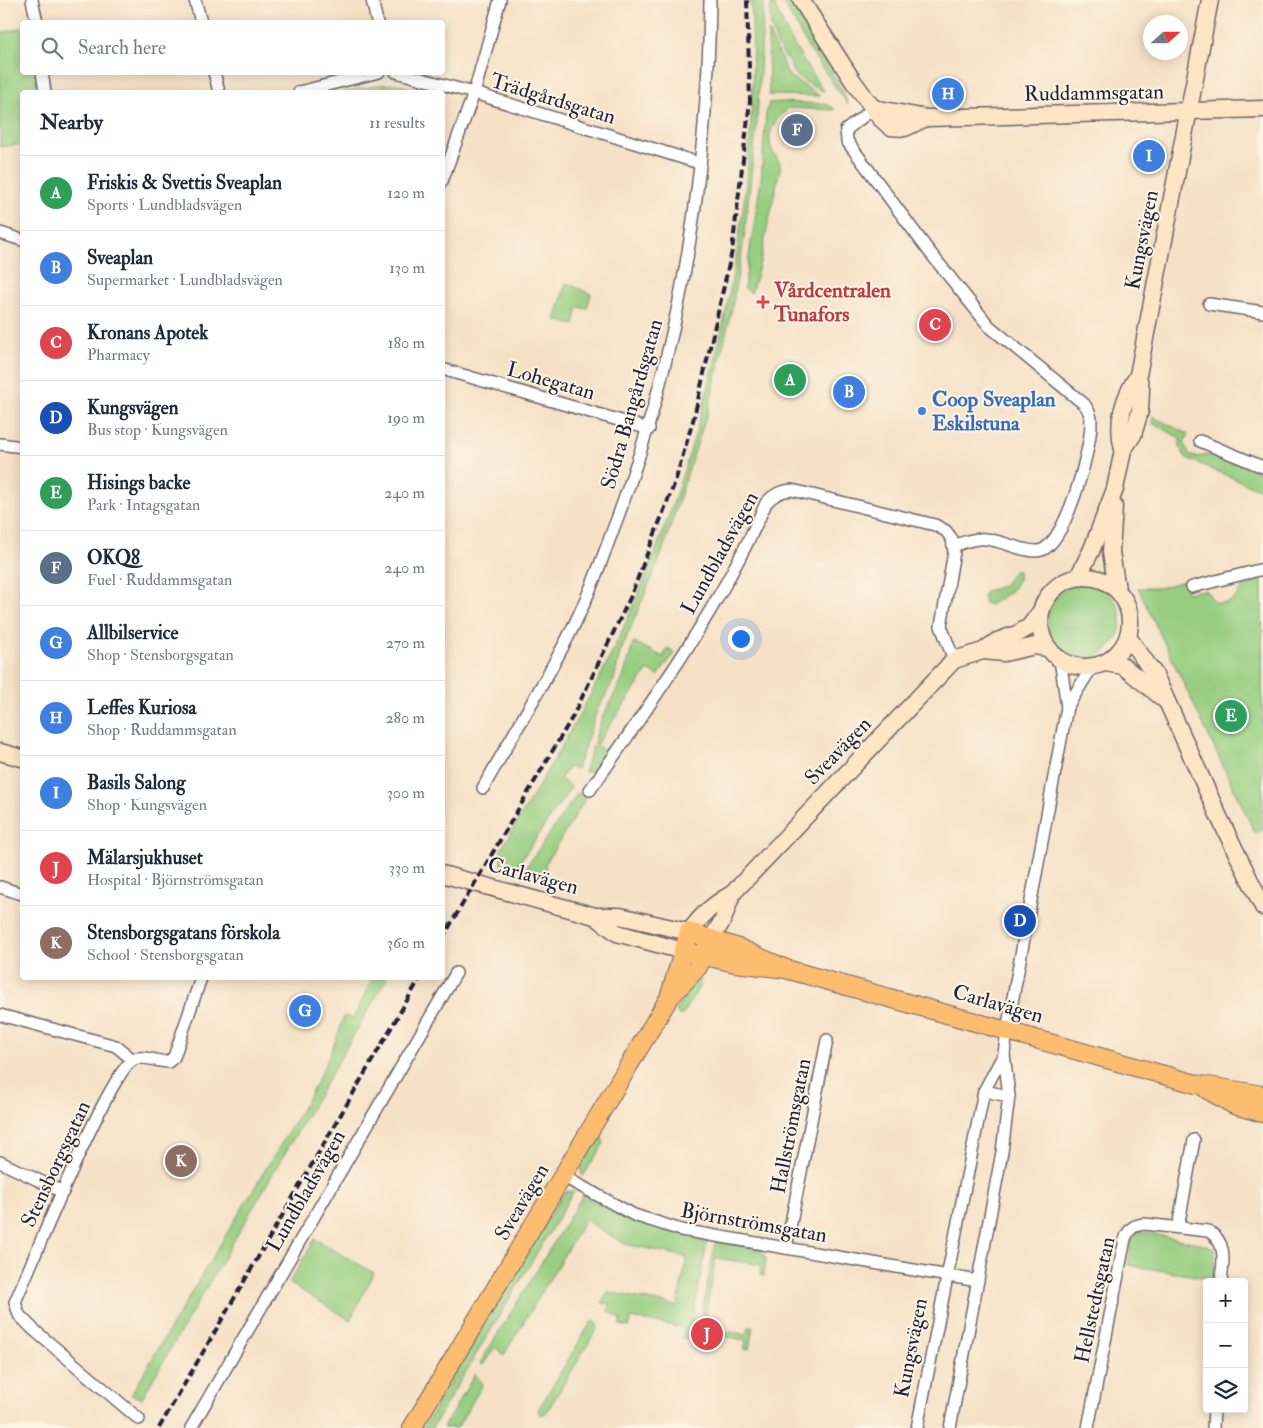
<!DOCTYPE html>
<meta charset="utf-8">
<style>
body{margin:0;font-family:"IM FELL Double Pica",serif;background:#f6f6f7;color:#1f2937}
.controls{position:absolute;right:15px;bottom:15px;display:grid;overflow:hidden;border-radius:5px;box-shadow:0 2px 12px #0003}
.controls button{width:45px;height:45px;display:grid;place-items:center;padding:0;border:0;border-bottom:1px solid #e0e1e3;background:#fff;color:#1f2937;font:25px sans-serif}
.compass{position:absolute;left:1143px;top:15px;width:45px;height:45px;border-radius:50%;background:#fff;box-shadow:0 2px 12px #0003;rotate:69deg}
.you{position:absolute;left:740px;top:638px;width:18px;height:18px;margin:-12px;border:4px solid #fff;border-radius:50%;background:#1a73e8;box-shadow:0 0 0 8px #1a73e833}
.badge{display:grid;place-items:center;width:32px;height:32px;border-radius:50%;background:#7c3aed;color:#fff;font-size:16px;font-weight:700}
.pin{position:absolute;translate:-50% -50%;border:2px solid #fff;box-shadow:0 1px 5px #0006}
.list{margin:0;padding:0;list-style:none}
h2{display:flex;justify-content:space-between;align-items:center;height:65px;margin:0;padding:0 20px;font-size:21px}
h2 small{font-size:16px;font-weight:400;color:#747a83}
.list li{display:grid;grid-template-columns:32px 1fr auto;gap:15px;align-items:center;box-sizing:border-box;height:75px;padding:0 20px;border-top:1px solid #e0e1e3}
.list b{display:block;font-size:19px;white-space:nowrap}
.list p{margin:0;font-size:16px;white-space:nowrap;color:#747a83}
.list em{font-size:16px;font-style:normal;color:#747a83}
.icon{flex:none;width:28px;height:28px;fill:none;stroke:currentColor;stroke-width:2;stroke-linecap:round;stroke-linejoin:round}
.map{position:relative;flex:none;width:1263px;height:1428px;overflow:hidden}
.search{position:absolute;background:#fff;box-shadow:0 2px 12px #0003;left:20px;top:20px;width:425px;height:55px;display:flex;align-items:center;gap:12px;box-sizing:border-box;padding:0 18px;border-radius:5px;color:#747a83;font-size:19px}
.panel{position:absolute;background:#fff;box-shadow:0 2px 12px #0003;left:20px;top:90px;width:425px;height:890px;border-radius:5px}
.map>svg:first-child{display:block}
.green{fill:#97ce81;stroke:#5c785e}
.lines{fill:none;stroke-linecap:round;stroke-linejoin:round}
.street-casing{stroke:#6c656c;stroke-width:14}
.secondary-casing{stroke:#6c656c;stroke-width:19}
.primary-casing{stroke:#6c656c;stroke-width:20}
.street{stroke:#fff;stroke-width:11}
.secondary{stroke:#fee5c5;stroke-width:16}
.primary{stroke:#fcbd6f;stroke-width:18}
.rail{stroke:#22223b;stroke-width:4;stroke-dasharray:8 4;stroke-linecap:butt}
.health-dot{fill:#e0444e;stroke:#fcf5e5;stroke-width:2}
.shop-dot{fill:#3f7fe0;stroke:#fcf5e5;stroke-width:2}
.labels{text-anchor:middle;dominant-baseline:central;stroke-width:4;stroke-linejoin:round;paint-order:stroke}
.street-label{font-size:21px;fill:#22223b;stroke:#fcf5e5}
.health-label{font-size:21px;font-weight:bold;fill:#be3a42;stroke:#fcf5e5;text-anchor:start}
.shop-label{font-size:21px;font-weight:bold;fill:#366cbe;stroke:#fcf5e5;text-anchor:start}
</style>
<div class="map">
<svg width="1263" height="1428" viewBox="0 0 1263 1428">
<rect width="100%" height="100%" fill="#fcf5e5"/>
<filter id="ink" filterUnits="userSpaceOnUse"><feTurbulence type="fractalNoise" baseFrequency=".02" numOctaves="2"/><feDisplacementMap in="SourceGraphic" scale="10" xChannelSelector="R" yChannelSelector="G"/><feConvolveMatrix kernelMatrix="1 2 1 2 8 2 1 2 1" color-interpolation-filters="sRGB"/></filter>
<filter id="wash" filterUnits="userSpaceOnUse"><feTurbulence type="fractalNoise" baseFrequency=".0096" numOctaves="4" result="noise"/><feDisplacementMap in="SourceGraphic" scale="20" xChannelSelector="R" yChannelSelector="G"/><feGaussianBlur stdDeviation="1.12" result="paint"/><feColorMatrix in="noise" values="0 0 0 0 0 0 0 0 0 0 0 0 0 0 0 0 0 1.4 0 .05"/><feComposite in="paint" operator="in"/></filter>
<g filter="url(#wash)">
<rect width="100%" height="100%" fill="#f6e1c6"/>
<g class="green">
<path d="M751 0H764L757 121 744 239 732 308 708 411 660 558 620 653 614 680 597 710 577 769 569 767 560 779 571 787 515 869 506 868 501 864V850C535 791 571 733 602 673 701 474 764 223 751 0Z"/>
<path d="M782 0H789L843 91 848 105 809 49Z"/>
<path d="M773 1C786 34 803 62 824 91 815 89 801 80 794 73 790 69 791 62 787 59 775 45 765 19 773 1Z"/>
<path d="M22 28V72L36 73 38 92H22V144L0 147V33Z"/>
<path d="M768 31 789 76 820 96 769 95Z"/>
<path d="M396 84 429 92H343L378 85Z"/>
<path d="M779 102 825 104 834 108V110L789 108C776 119 765 132 772 150 775 157 781 160 780 168L760 263 751 293 744 288 761 180 766 113 769 103Z"/>
<path d="M566 283 591 294 587 309 578 307 574 325 555 320Z"/>
<path d="M1153 417 1188 434 1184 443 1190 455 1196 457 1216 454 1263 474V491L1186 458 1180 448V438L1152 423Z"/>
<path d="M1014 571H1018C1021 590 1002 596 990 605L985 603 983 597 986 591 1003 586Z"/>
<path d="M1262 574 1263 829 1255 833 1138 588H1159L1184 581 1187 593 1205 590 1216 603H1227L1234 599 1251 577Z"/>
<circle cx="1084" cy="621" r="37"/>
<path d="M634 642 663 657 668 648 673 651V655L658 676 648 670 596 745 606 752 589 772H584L602 718 623 678Z"/>
<path d="M578 793 586 798 545 864 547 878 526 873 524 870Z"/>
<path d="M373 978H387L142 1398 131 1395C171 1326 212 1258 253 1190 286 1134 325 1079 344 1016L354 1018Z"/>
<path d="M696 978 700 980 701 984 682 1015H679L676 1010Z"/>
<path d="M600 1135 604 1143 583 1176C575 1163 592 1146 600 1135Z"/>
<path d="M574 1191 432 1428H423L558 1202 565 1192Z"/>
<path d="M583 1195 625 1219 708 1238 689 1338H682L684 1328 631 1318 629 1327 620 1325 621 1319 608 1311 611 1304 602 1303 608 1292 677 1306 687 1257 625 1244 585 1220 504 1355 495 1347 483 1365 480 1363Z"/>
<path d="M1138 1231 1198 1243 1215 1249 1213 1279 1128 1265 1131 1242Z"/>
<path d="M315 1239 374 1273 350 1320 289 1283Z"/>
<path d="M716 1240 760 1250 766 1258 764 1276 760 1275 761 1265 716 1258 703 1327 747 1335 749 1327H753L749 1349 744 1350 746 1340 702 1333 700 1342 696 1340Z"/>
<path d="M591 1322H597V1329L546 1413 541 1415 538 1410Z"/>
<path d="M475 1374 483 1384 457 1428H443Z"/>
</g>
</g>
<g filter="url(#ink)">
<g class="lines">
<defs>
<g id="street">
<path d="M32 0 37 22"/>
<path d="M195 0 201 22"/>
<path d="M372 0 377 22"/>
<path d="M42 72 45 92"/>
<path d="M214 72 219 92"/>
<path d="M396 72 474 93 699 163"/>
<path d="M299 92 379 72"/>
<path d="M874 108 846 130 847 141 928 250 989 326 1084 404C1088 409 1091 414 1091 421 1092 446 1067 540 1042 550 1029 555 1001 540 986 539 975 538 964 542 953 546"/>
<path d="M442 181 474 93 500 0"/>
<path d="M0 233 22 240"/>
<path d="M1209 304 1263 312"/>
<path d="M442 369 649 429"/>
<path d="M1200 441 1263 467"/>
<path d="M0 444 22 447"/>
<path d="M1192 587 1263 569"/>
<path d="M1067 707 1092 667"/>
<path d="M483 788C511 738 541 689 567 639 586 603 600 565 614 527 678 360 708 179 710 0"/>
<path d="M590 790C655 698 721 606 766 503 774 494 781 491 792 490L935 525 946 531 952 539 954 552 941 626 954 660"/>
<path d="M0 887 22 894"/>
<path d="M0 1015 116 1046 133 1060"/>
<path d="M984 1091 1009 1096"/>
<path d="M0 1162 63 1192"/>
<path d="M564 1177 634 1215 681 1230 978 1281"/>
<path d="M1178 1227 1194 1140"/>
<path d="M786 1248 827 1040"/>
<path d="M139 1419 34 1330 19 1315 15 1302C32 1264 108 1073 134 1059 143 1055 158 1062 168 1062L174 1057 201 978"/>
<path d="M191 1428 456 973"/>
<path d="M917 1428 984 1091 1004 1054"/>
<path d="M950 1428 1002 1152 1009 1096 1004 1054 1007 1030 1067 707 1060 659"/>
<path d="M1088 1428 1125 1239C1129 1229 1133 1225 1144 1224L1208 1231C1228 1242 1223 1262 1221 1282"/>
<path d="M1213 1428 1214 1409"/>
</g>
<g id="secondary">
<path d="M801 0 853 81 880 118 890 127 905 128 926 118"/>
<path d="M874 108 926 118 1263 109"/>
<path d="M1123 450C1116 422 1123 399 1138 375L1210 0"/>
<path d="M1114 506 1111 552 1117 589"/>
<circle cx="1085" cy="622" r="45"/>
<path d="M1078 577 1092 549 1115 489 1123 450 1133 435 1140 411 1141 389 1138 375"/>
<path d="M1128 637 1155 675 1219 817 1263 907"/>
<path d="M983 651 1004 653 1035 646 1048 648"/>
<path d="M1105 663 1123 666 1166 701"/>
<path d="M0 752 22 758"/>
<path d="M442 874 595 916H620L689 932C702 915 713 904 732 894L954 660 983 651 997 641 1017 634 1029 627 1041 611"/>
<path d="M595 916 617 933 683 951"/>
<path d="M711 939 723 920 732 894"/>
</g>
<g id="primary">
<path d="M683 951 735 963 786 969 1196 1084 1263 1095"/>
<path d="M671 996 698 967 708 945"/>
<path d="M1206 1089 1234 1105 1263 1113"/>
<path d="M412 1428 669 998 689 932 739 948 786 969"/>
</g>
</defs>
<use href="#street" class="street-casing"/>
<use href="#secondary" class="secondary-casing"/>
<use href="#primary" class="primary-casing"/>
<use href="#street" class="street"/>
<use href="#secondary" class="secondary"/>
<use href="#primary" class="primary"/>
<g class="rail">
<path d="M442 939 573 716 630 598 675 482 694 417 732 251 750 101 747 0"/>
<path d="M159 1428 420 978"/>
</g>
</g>
</g>
<path class="health-dot" d="M760.5 294.5h5v5h5v5h-5v5h-5v-5h-5v-5h5z"/>
<circle class="shop-dot" cx="922" cy="411" r="5"/>
<g class="labels">
<g class="street-label">
<text transform="translate(1094 93) rotate(-1)">Ruddammsgatan</text>
<text transform="translate(553 99) rotate(17)">Trädgårdsgatan</text>
<text transform="translate(1142 240) rotate(-79)">Kungsvägen</text>
<text transform="translate(551 381) rotate(16)">Lohegatan</text>
<text transform="translate(632 404) rotate(-74)">Södra Bangårdsgatan</text>
<text transform="translate(720 553) rotate(-61)">Lundbladsvägen</text>
<text transform="translate(838 751) rotate(-46)">Sveavägen</text>
<text transform="translate(533 876) rotate(15)">Carlavägen</text>
<text transform="translate(998 1004) rotate(16)">Carlavägen</text>
<text transform="translate(791 1126) rotate(-79)">Hallströmsgatan</text>
<text transform="translate(56 1164) rotate(-65)">Stensborgsgatan</text>
<text transform="translate(306 1191) rotate(-60)">Lundbladsvägen</text>
<text transform="translate(522 1202) rotate(-59)">Sveavägen</text>
<text transform="translate(754 1223) rotate(10)">Björnströmsgatan</text>
<text transform="translate(1095 1300) rotate(-78)">Hellstedtsgatan</text>
<text transform="translate(911 1348) rotate(-79)">Kungsvägen</text>
</g>
<g class="health-label">
<text x="774" y="290">Vårdcentralen<tspan x="774" dy="24">Tunafors</tspan></text>
</g>
<g class="shop-label">
<text x="932" y="399">Coop Sveaplan<tspan x="932" dy="24">Eskilstuna</tspan></text>
</g>
</g>
</svg>
<div class="controls">
<button>+</button>
<button>−</button>
<button><svg class="icon" aria-label="layers" viewBox="0 0 24 24"><path d="M12 4l9 5-9 5-9-5zM3 14l9 5 9-5"/></svg></button>
</div>
<svg class="compass" viewBox="-18 -18 36 36"><path d="M0-13l5 13h-10z" fill="#e53935"/><path d="M0 13l5-13h-10z" fill="#747a83"/></svg>
<div class="you"></div>
<div class="pin badge" style="left:790px;top:380px;background:#2e9e5b">A</div>
<div class="pin badge" style="left:849px;top:392px;background:#3f7fe0">B</div>
<div class="pin badge" style="left:935px;top:325px;background:#e0444e">C</div>
<div class="pin badge" style="left:1020px;top:921px;background:#1a4fb4">D</div>
<div class="pin badge" style="left:1231px;top:716px;background:#2e9e5b">E</div>
<div class="pin badge" style="left:797px;top:130px;background:#5c6f8a">F</div>
<div class="pin badge" style="left:305px;top:1011px;background:#3f7fe0">G</div>
<div class="pin badge" style="left:948px;top:94px;background:#3f7fe0">H</div>
<div class="pin badge" style="left:1149px;top:156px;background:#3f7fe0">I</div>
<div class="pin badge" style="left:707px;top:1334px;background:#e0444e">J</div>
<div class="pin badge" style="left:181px;top:1161px;background:#8d6e63">K</div>
<div class="search"><svg class="icon" aria-label="search" viewBox="0 0 24 24"><circle cx="10" cy="10" r="6"/><path d="M15 15l6 6"/></svg>Search here</div>
<section class="panel">
<h2>Nearby<small>11 results</small></h2>
<ul class="list">
<li><span class="badge" style="background:#2e9e5b">A</span><div><b>Friskis &amp; Svettis Sveaplan</b><p>Sports · Lundbladsvägen</p></div><em>120 m</em></li>
<li><span class="badge" style="background:#3f7fe0">B</span><div><b>Sveaplan</b><p>Supermarket · Lundbladsvägen</p></div><em>130 m</em></li>
<li><span class="badge" style="background:#e0444e">C</span><div><b>Kronans Apotek</b><p>Pharmacy</p></div><em>180 m</em></li>
<li><span class="badge" style="background:#1a4fb4">D</span><div><b>Kungsvägen</b><p>Bus stop · Kungsvägen</p></div><em>190 m</em></li>
<li><span class="badge" style="background:#2e9e5b">E</span><div><b>Hisings backe</b><p>Park · Intagsgatan</p></div><em>240 m</em></li>
<li><span class="badge" style="background:#5c6f8a">F</span><div><b>OKQ8</b><p>Fuel · Ruddammsgatan</p></div><em>240 m</em></li>
<li><span class="badge" style="background:#3f7fe0">G</span><div><b>Allbilservice</b><p>Shop · Stensborgsgatan</p></div><em>270 m</em></li>
<li><span class="badge" style="background:#3f7fe0">H</span><div><b>Leffes Kuriosa</b><p>Shop · Ruddammsgatan</p></div><em>280 m</em></li>
<li><span class="badge" style="background:#3f7fe0">I</span><div><b>Basils Salong</b><p>Shop · Kungsvägen</p></div><em>300 m</em></li>
<li><span class="badge" style="background:#e0444e">J</span><div><b>Mälarsjukhuset</b><p>Hospital · Björnströmsgatan</p></div><em>330 m</em></li>
<li><span class="badge" style="background:#8d6e63">K</span><div><b>Stensborgsgatans förskola</b><p>School · Stensborgsgatan</p></div><em>360 m</em></li>
</ul>
</section>
</div>
